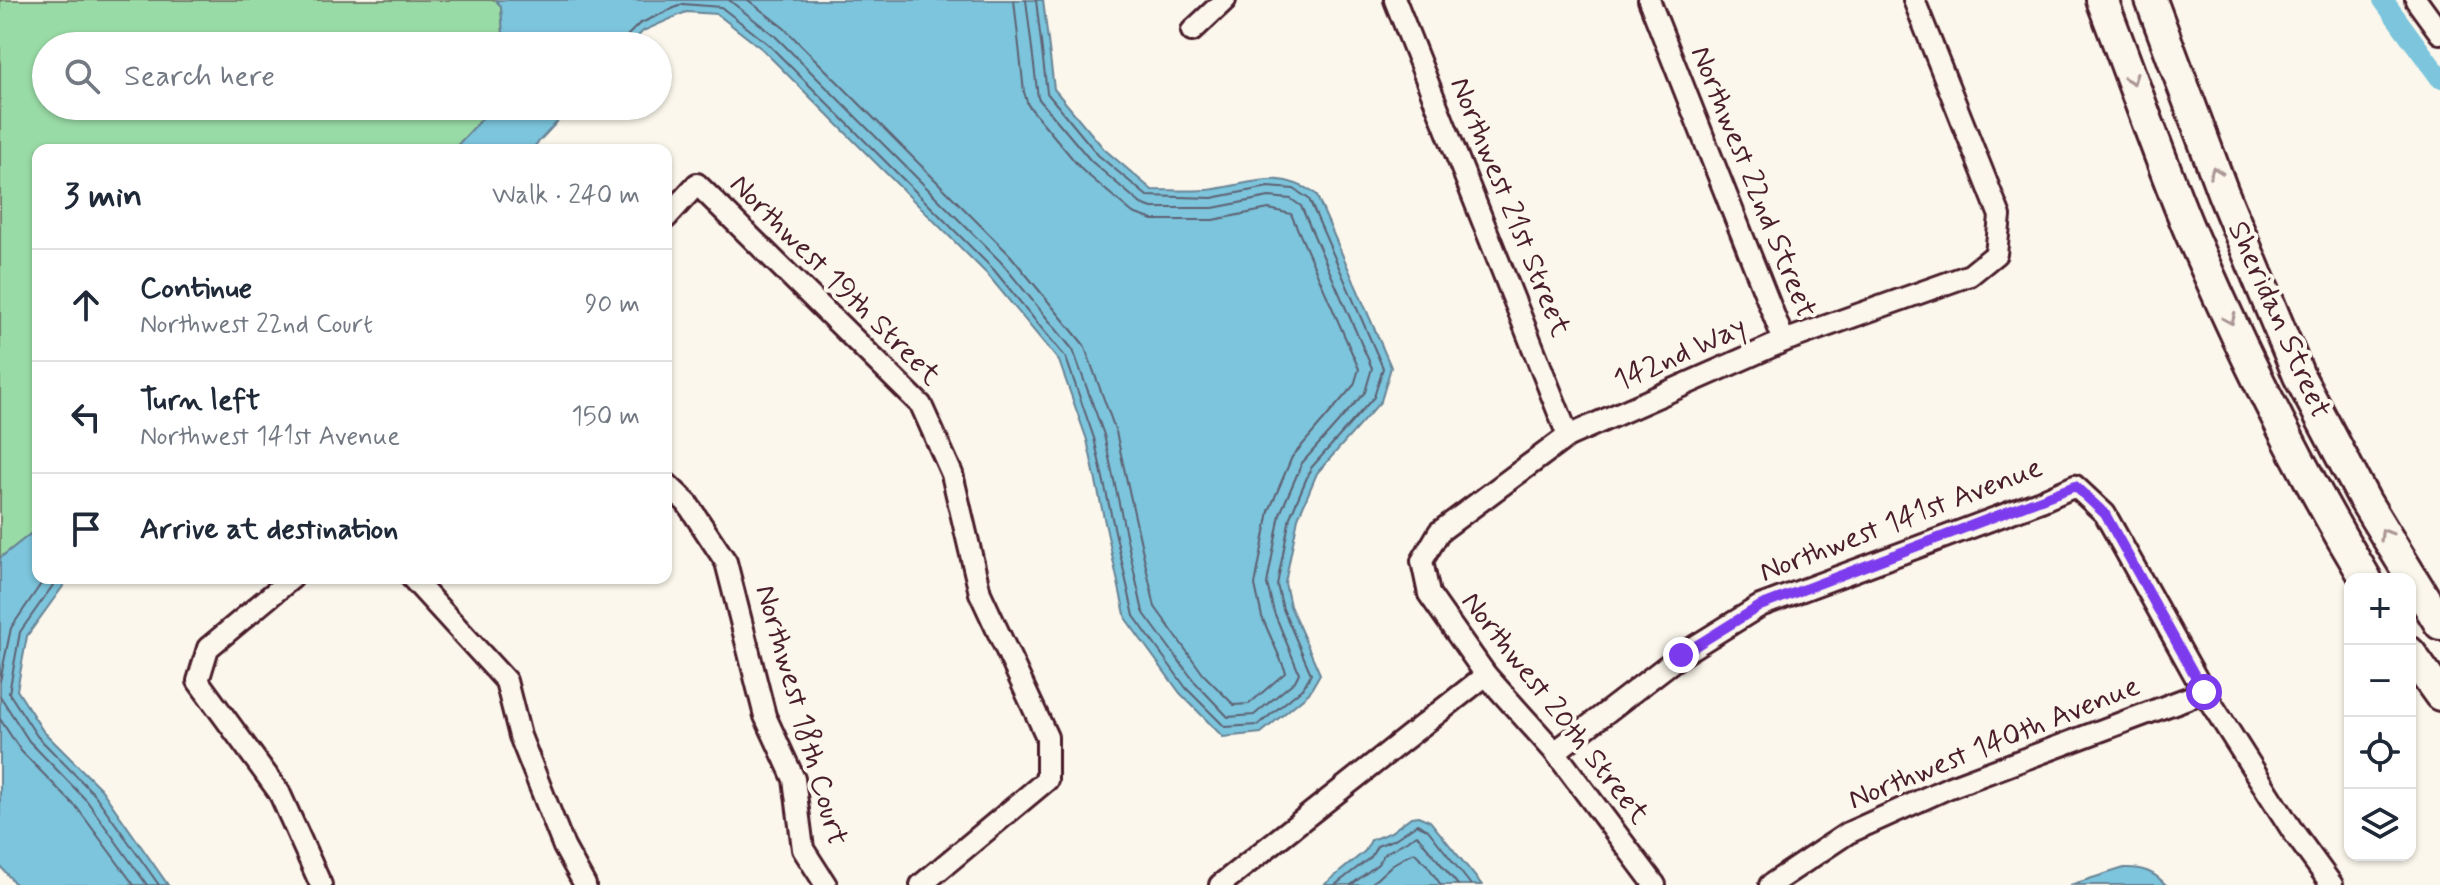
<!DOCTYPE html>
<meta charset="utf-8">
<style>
body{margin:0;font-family:Mynerve,sans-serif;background:#f6f6f7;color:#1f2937}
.controls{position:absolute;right:24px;bottom:24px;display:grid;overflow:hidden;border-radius:16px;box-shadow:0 2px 6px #0004}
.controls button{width:72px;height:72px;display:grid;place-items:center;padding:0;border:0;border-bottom:2px solid #e0e1e3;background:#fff;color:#1f2937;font:40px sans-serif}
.stop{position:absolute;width:24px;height:24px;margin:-18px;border:6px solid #7c3aed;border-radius:50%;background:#fff}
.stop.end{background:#7c3aed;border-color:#fff;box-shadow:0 2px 8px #0008}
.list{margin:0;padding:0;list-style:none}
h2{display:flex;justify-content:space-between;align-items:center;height:104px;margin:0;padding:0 32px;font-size:34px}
h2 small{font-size:26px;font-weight:400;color:#747a83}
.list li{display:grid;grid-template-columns:52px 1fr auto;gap:24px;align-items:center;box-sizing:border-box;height:112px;padding:0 32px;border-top:2px solid #e0e1e3}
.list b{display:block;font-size:30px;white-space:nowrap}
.list p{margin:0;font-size:26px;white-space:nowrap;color:#747a83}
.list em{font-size:26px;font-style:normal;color:#747a83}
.icon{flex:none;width:44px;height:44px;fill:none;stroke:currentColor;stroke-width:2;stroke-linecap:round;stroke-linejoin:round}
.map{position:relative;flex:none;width:2440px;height:885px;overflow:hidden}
.search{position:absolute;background:#fff;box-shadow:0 2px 6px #0004;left:32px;top:32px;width:640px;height:88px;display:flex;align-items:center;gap:20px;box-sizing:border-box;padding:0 28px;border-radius:44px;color:#747a83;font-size:30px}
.panel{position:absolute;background:#fff;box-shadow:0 2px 6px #0004;left:32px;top:144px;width:640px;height:440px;border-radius:16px}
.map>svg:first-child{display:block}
.green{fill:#99dba6;stroke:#727d68;stroke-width:2}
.water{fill:#7cc5dc;stroke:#688395;stroke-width:2}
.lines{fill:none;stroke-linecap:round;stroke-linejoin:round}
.shore{stroke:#5e6172;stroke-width:2}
.canal{stroke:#7cc5dc;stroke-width:20}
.street-casing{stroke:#4a1f2b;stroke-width:26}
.primary-casing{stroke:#4a1f2b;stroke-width:36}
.street{stroke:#fbf7ec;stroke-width:20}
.primary{stroke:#fbf7ec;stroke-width:30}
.oneway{stroke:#ab9695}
.route{stroke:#7c3aed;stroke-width:10}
.labels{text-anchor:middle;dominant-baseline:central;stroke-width:8;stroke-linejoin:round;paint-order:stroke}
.street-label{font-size:30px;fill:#4a1f2b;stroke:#fbf7ec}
</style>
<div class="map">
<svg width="2440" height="885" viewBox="0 0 2440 885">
<rect width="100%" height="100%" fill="#fbf7ec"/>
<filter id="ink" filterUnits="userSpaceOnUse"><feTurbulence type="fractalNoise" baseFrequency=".0125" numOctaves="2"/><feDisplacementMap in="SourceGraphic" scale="16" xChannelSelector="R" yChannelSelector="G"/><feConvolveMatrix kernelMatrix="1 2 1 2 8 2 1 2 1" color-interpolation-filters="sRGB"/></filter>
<g filter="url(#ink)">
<path class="green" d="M0 0H496L501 7 504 46H46V106H489L481 120 453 150H38V528L0 558Z"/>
<g class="water">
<path d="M496 0H1043L1054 89 1104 149 1152 190C1172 190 1194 192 1215 189 1256 183 1277 169 1316 194L1391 367 1381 401 1317 473 1298 518 1285 583 1290 606 1320 674 1309 693 1261 733 1223 737 1180 693 1126 619 1087 440 1059 361 988 275 762 49 717 14 686 12 643 31 629 46H504L501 7Z"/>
<path d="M489 106H572L531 150H453L481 120Z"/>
<path d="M38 528V578H69L27 636 17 690 43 731 101 789 168 885H16L0 866V558Z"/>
<path d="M1418 816 1430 821 1482 885H1324L1365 851 1371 840 1391 832 1411 817Z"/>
<path d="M2124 868C2142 867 2154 872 2166 885H2070Z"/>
</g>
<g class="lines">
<g class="shore">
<path d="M729 0 775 36 1001 262 1073 350 1104 435 1143 612 1194 681 1228 717 1254 715 1295 681 1299 673 1274 612 1267 584 1280 514 1302 463 1365 392 1372 368 1301 206 1291 199 1269 197 1213 208H1152L1141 204 1091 161 1038 98 1026 0"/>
<path d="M748 0 784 28 1010 255 1084 345 1116 432 1155 607 1203 674 1234 705 1249 704 1286 672 1262 617 1255 585 1269 511 1292 457 1354 385 1359 369 1291 214 1269 209 1213 220H1153L1133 213 1082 170 1028 105 1024 92 1014 0"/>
<path d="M624 46 625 38 639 24 683 4 721 7 768 44 994 270 1066 358 1094 438 1134 616 1186 688 1225 727 1258 725 1303 688 1311 674 1283 609 1277 585 1290 517 1311 468 1374 397 1383 368 1309 199 1294 189 1268 187 1212 198 1147 196 1098 155 1047 93 1036 0"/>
<path d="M58 578 20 632 9 693 37 736 95 795 159 885"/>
<path d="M0 681 11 628 45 578"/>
<path d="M0 696 29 741 87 801 147 885"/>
<path d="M0 719 21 751 78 809 134 885"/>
<path d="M1335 885 1371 857 1377 846 1395 839 1417 824 1428 830 1471 885"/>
<path d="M1351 885 1378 864 1384 854 1417 835 1458 885"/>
<path d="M1370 885 1393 864 1414 852 1427 865 1441 885"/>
</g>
<path class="canal" d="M2383 0 2440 78"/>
<defs>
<g id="street">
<path d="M1395 0 1568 436"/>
<path d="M1649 0 1784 341"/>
<path d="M2416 0 2440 33"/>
<path d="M1192 31 1225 0"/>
<path d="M666 218 697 184 921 405 952 474 980 593 1047 737V780L921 885"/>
<path d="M666 483 687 503 726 562 765 716 794 779 803 849 826 885"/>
<path d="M292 578 208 648 198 681 279 792 321 885"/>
<path d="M412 578 506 681 520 736 564 847 585 885"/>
<path d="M1555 752 1681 655 1760 606 2041 501 2075 486 2105 514 2204 692 2292 830 2332 885"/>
<path d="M1220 885 1486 675"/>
<path d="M1655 885 1555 752 1486 675 1429 594 1422 561 1439 532 1568 436 1784 341 1970 275 1996 254 2000 216 1914 0"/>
<path d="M1770 885 1848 833 1950 787 2204 692"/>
</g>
<g id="primary">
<path d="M2102 0C2131 75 2157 152 2188 227 2240 348 2298 466 2366 579"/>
<path d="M2151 0 2223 193 2299 376 2365 501 2440 624"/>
<path d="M2410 653 2440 695"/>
</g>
</defs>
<use href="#street" class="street-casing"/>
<use href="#primary" class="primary-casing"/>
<use href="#street" class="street"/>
<use href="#primary" class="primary"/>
</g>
<defs><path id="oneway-chevron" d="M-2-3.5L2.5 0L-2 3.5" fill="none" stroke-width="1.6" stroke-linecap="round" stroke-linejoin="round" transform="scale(2)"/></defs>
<g class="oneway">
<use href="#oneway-chevron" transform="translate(2132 79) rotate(69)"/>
<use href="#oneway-chevron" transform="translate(2215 172) rotate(-110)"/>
<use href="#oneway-chevron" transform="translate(2230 319) rotate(66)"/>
<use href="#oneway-chevron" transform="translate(2385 534) rotate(-121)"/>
</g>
</g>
<g class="lines" filter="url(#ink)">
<path class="route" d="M1681 655 1760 606 2075 486 2105 514 2204 692"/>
</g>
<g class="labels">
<g class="street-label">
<text transform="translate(1753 182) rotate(68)">Northwest 22nd Street</text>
<text transform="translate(1510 207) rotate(68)">Northwest 21st Street</text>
<text transform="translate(835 280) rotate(45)">Northwest 19th Street</text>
<text transform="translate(2279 320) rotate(66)">Sheridan Street</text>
<text transform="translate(1680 354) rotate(-24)">142nd Way</text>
<text transform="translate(1901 520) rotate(-21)">Northwest 141st Avenue</text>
<text transform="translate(1555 708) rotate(52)">Northwest 20th Street</text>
<text transform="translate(801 715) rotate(74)">Northwest 18th Court</text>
<text transform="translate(1994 743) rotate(-22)">Northwest 140th Avenue</text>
</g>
</g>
</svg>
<div class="controls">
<button>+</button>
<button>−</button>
<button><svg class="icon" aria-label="locate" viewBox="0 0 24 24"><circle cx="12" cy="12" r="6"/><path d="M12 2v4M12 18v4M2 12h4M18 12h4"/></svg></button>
<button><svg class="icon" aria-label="layers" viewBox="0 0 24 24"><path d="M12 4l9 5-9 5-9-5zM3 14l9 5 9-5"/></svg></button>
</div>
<div class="stop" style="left:2204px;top:692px"></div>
<div class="stop end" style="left:1681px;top:655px"></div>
<div class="search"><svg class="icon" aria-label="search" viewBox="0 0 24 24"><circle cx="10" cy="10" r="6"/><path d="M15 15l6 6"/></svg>Search here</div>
<section class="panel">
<h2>3 min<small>Walk · 240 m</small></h2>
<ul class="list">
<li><svg class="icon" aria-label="ahead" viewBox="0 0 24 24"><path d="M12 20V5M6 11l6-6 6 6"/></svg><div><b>Continue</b><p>Northwest 22nd Court</p></div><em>90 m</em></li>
<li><svg class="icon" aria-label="left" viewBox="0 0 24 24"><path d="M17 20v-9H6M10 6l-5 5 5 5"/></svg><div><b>Turn left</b><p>Northwest 141st Avenue</p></div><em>150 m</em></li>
<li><svg class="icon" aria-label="arrive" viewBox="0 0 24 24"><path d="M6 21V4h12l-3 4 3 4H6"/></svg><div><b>Arrive at destination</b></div></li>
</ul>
</section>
</div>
